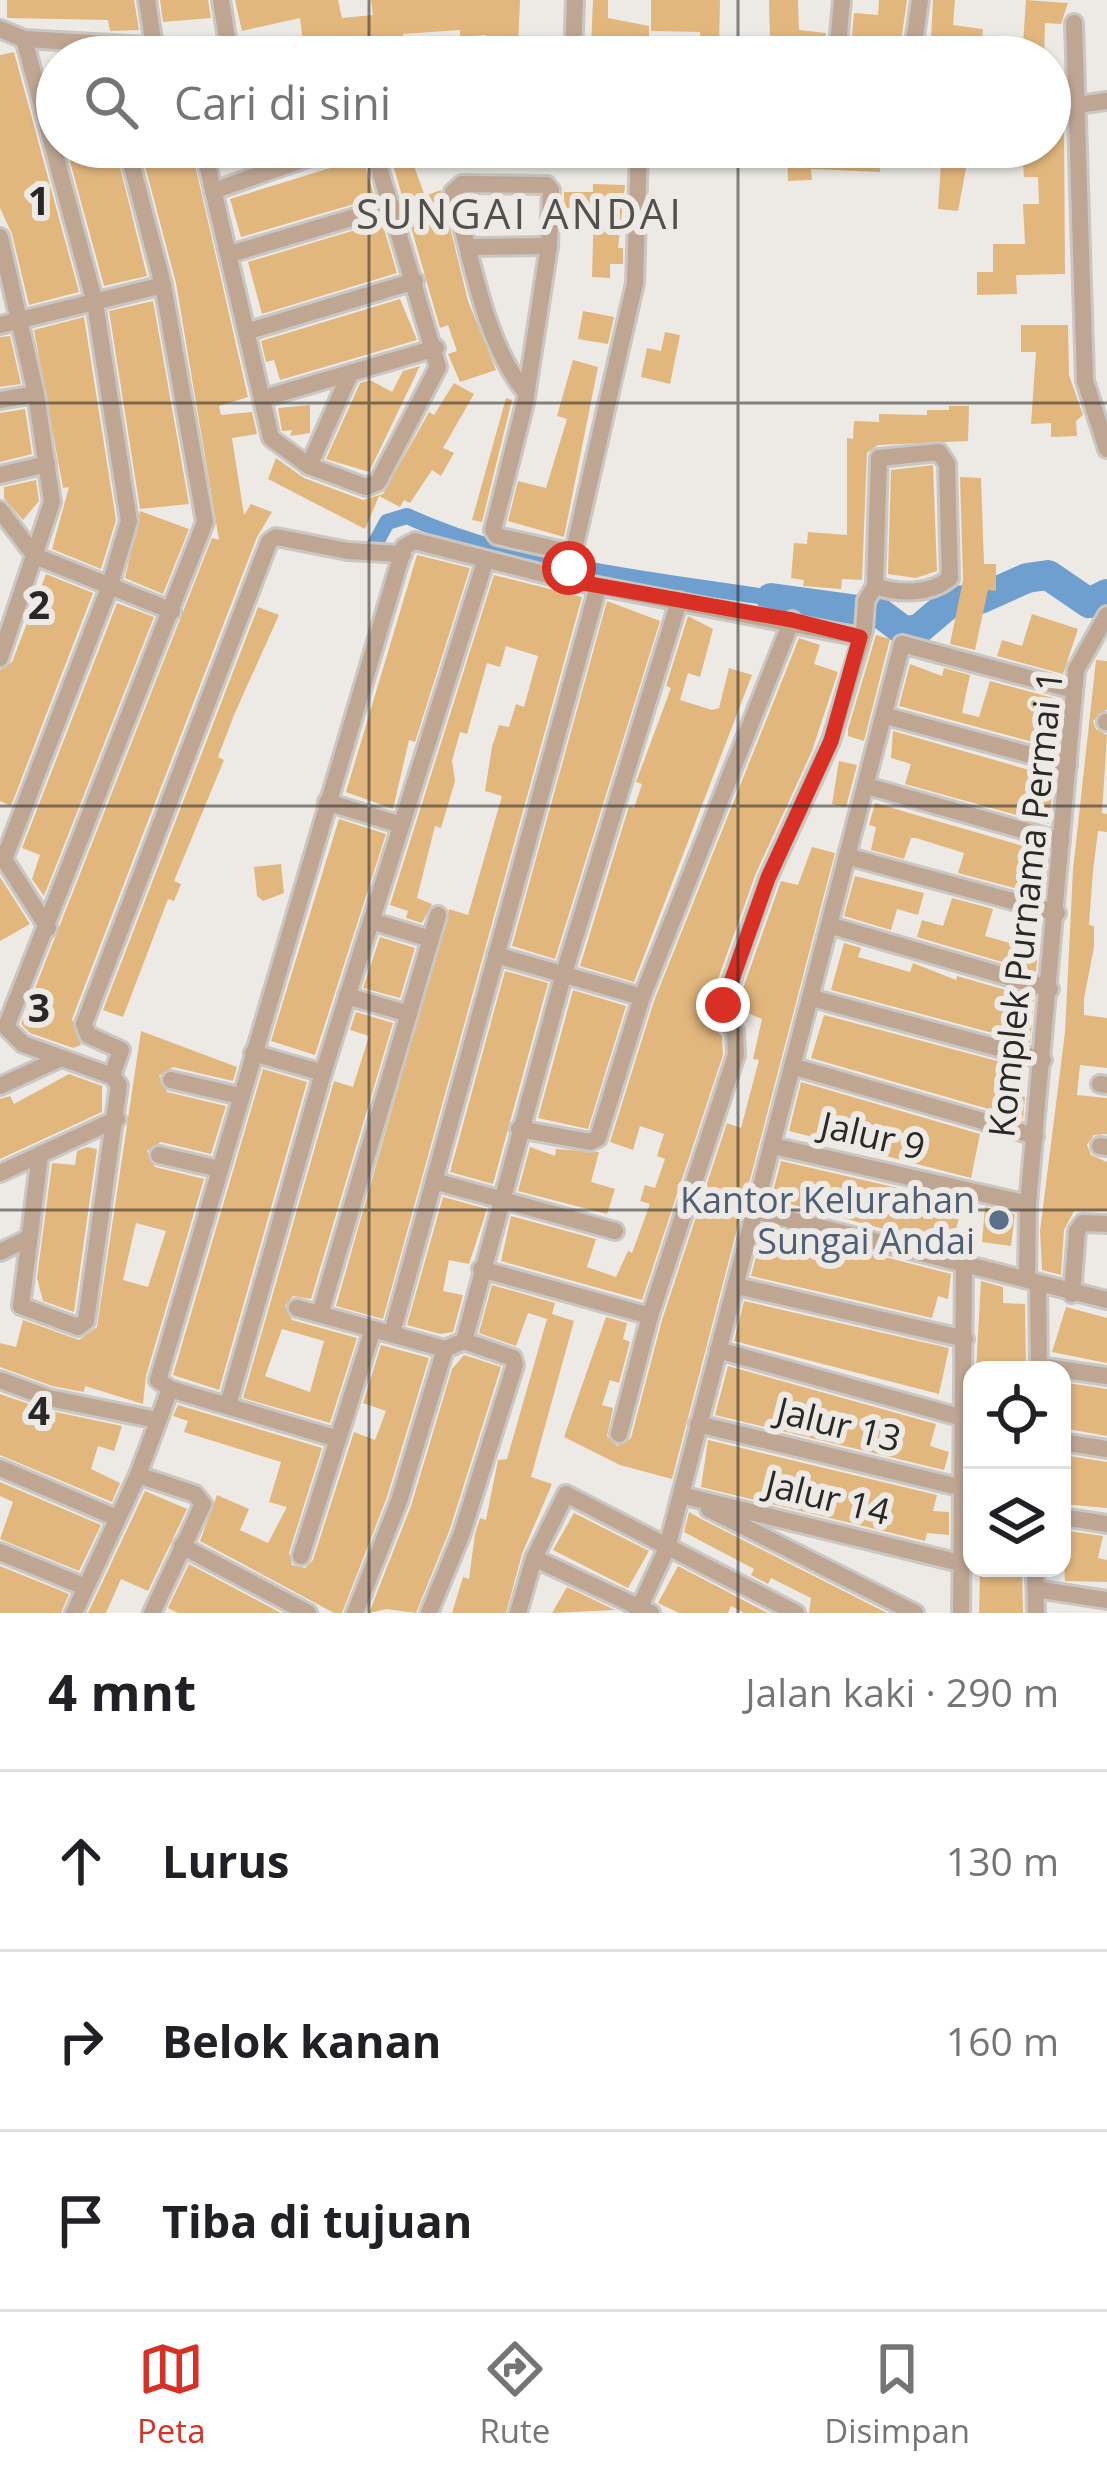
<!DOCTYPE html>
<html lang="id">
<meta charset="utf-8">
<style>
body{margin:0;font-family:"Open Sans",sans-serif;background:#f2f2f2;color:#202124}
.controls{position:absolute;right:36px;bottom:36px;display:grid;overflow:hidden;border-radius:24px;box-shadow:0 3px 9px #0004}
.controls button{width:108px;height:108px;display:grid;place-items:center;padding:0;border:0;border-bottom:3px solid #e0e0e0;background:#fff;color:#202124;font:60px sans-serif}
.stop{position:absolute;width:36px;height:36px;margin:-27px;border:9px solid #d93025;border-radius:50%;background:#fff}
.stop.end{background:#d93025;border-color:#fff;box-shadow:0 3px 12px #0008}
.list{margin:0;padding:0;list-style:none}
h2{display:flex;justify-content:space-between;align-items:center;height:156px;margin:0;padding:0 48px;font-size:51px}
h2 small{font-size:39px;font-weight:400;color:#757577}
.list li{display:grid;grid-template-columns:78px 1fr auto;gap:36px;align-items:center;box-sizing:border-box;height:180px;padding:0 48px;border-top:3px solid #e0e0e0}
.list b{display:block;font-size:45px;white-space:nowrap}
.list em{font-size:39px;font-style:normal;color:#757577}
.icon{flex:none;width:66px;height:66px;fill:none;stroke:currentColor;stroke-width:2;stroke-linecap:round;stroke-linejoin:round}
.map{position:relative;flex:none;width:1107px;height:1613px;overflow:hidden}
.search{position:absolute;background:#fff;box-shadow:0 3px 9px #0004;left:36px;right:36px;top:36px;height:132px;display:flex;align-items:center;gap:30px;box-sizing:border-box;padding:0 42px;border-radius:66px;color:#757577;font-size:45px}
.sheet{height:696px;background:#fff}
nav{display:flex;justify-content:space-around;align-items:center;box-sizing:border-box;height:168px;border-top:3px solid #e0e0e0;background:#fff;font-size:33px;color:#757577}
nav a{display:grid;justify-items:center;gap:6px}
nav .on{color:#d93025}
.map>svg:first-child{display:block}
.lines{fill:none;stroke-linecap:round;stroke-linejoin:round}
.canal{stroke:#6e9fcf;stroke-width:16}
.river{stroke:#6e9fcf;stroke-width:30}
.building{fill:#e2b77e;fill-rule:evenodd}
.minor-casing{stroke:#cac7c3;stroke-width:22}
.minor{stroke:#bfa693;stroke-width:16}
.route{stroke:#d93025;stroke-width:15}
.grid{fill:none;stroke:#292826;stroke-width:3;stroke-opacity:0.55}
.service-dot{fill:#5c6f8a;stroke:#edeae6;stroke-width:4.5}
.labels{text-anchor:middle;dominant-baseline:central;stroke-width:12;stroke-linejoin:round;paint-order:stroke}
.street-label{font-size:36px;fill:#292826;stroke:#edeae6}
.service-label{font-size:36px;fill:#4e5e75;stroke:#edeae6;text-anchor:end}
.quarter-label{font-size:42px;letter-spacing:3px;fill:#524f4c;stroke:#edeae6}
.grid-label{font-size:39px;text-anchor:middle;font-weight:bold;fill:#292826;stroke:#edeae6;stroke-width:12;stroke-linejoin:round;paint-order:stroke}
</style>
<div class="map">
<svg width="1107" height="1613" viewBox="0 0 1107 1613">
<rect width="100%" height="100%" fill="#edeae6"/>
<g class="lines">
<path class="canal" d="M362 549 372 550 387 522 407 516C518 567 651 579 771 598"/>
<path class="river" d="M771 598 880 613 904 631 919 629 952 601 980 599 1027 578 1048 575 1089 603 1107 594"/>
</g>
<g class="building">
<path d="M7 0H134L139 30 110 31 108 20 7 18Z"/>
<path d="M160 0H208L211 18 163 22Z"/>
<path d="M235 0H338L342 18 373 15 371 0H520L518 46 485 45 486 35 460 37V30L403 34 404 42 375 45 303 42 300 18 242 31Z"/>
<path d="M593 0H608V18L649 26V48L591 47Z"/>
<path d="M651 0H720L719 49H700V32L651 31Z"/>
<path d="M769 0H798L799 30 826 33 824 57H726V38L770 39Z"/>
<path d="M879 0H907L900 49 895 48 894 57H850L854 13 878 15Z"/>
<path d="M933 0H955L953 25 983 29 980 57H930Z"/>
<path d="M1026 0 1068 3 1061 24 1045 23 1044 57H1022Z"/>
<path d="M14 52 79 292 29 305 12 234 0 208V55Z"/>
<path d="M1064 120 1065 274 1016 275 1017 294 977 295V272H993V244H1025L1023 204H1039L1038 177H1024L1022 147H1050V122Z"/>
<path d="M66 147H115L147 276 104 286Z"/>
<path d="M140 147H191L248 397 219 406 221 415 252 412 257 434 232 438 244 515 251 504 272 512 257 537 72 1019 81 1045 73 1048 30 1033 21 1024 212 538 219 540 176 283Z"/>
<path d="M388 147H407L425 196 441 190 468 301 496 370 460 382 448 354 457 351 448 325 440 328Z"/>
<path d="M510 147 549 148 548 164 454 163V149Z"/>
<path d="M787 147H881L880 172 811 169 812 180 788 181Z"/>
<path d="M942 147H970L958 211 938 209Z"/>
<path d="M356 160 364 162 375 198 241 237 230 199Z"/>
<path d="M593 184 625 185 618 248H623V264H610V278L592 277 594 207 564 208V192H593Z"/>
<path d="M382 222 397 273 262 314 248 262Z"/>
<path d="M400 299 417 340 280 380 274 360 266 362 261 341Z"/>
<path d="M153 301 189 504 140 509 109 311Z"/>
<path d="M583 311 614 317 608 344 578 339Z"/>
<path d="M84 317 116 520 101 569 52 549 69 487 63 488 34 330Z"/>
<path d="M1021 325H1068L1069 375 1083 415 1076 421 1077 436 1051 437V423L1031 424 1036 352H1021Z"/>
<path d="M665 332 680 335 670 384 641 377 647 348 661 351Z"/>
<path d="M10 336 21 384 0 387V337Z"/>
<path d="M573 360 598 367 564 537 508 521 518 481 546 488 567 419 557 416Z"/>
<path d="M420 366 369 472 326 459 360 383 370 380 392 392 403 371Z"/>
<path d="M454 383 474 394 443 448 454 453 441 476 432 470 410 503 404 500 400 507 379 496 365 529 268 479 276 458 304 478 363 500 383 494 429 412 434 415Z"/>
<path d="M506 398 512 400 482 522 472 520Z"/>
<path d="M310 405V433L290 436 292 430 282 431 278 408Z"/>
<path d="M949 406H969L968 441 878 445 867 453 862 580 842 579 841 589 803 586 804 580 791 578 794 543 807 544 808 532 847 535V438L853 439 854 421 879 422V414L927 415V410H949Z"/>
<path d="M25 409 32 454 0 462V413Z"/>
<path d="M933 465 937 571 916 578 888 574 891 470Z"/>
<path d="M960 477 981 478 984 564H996V591L988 590 975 650 950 644 963 580Z"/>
<path d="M36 480 39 501 23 520 4 498V487Z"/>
<path d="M140 511 189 529 163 594 125 578Z"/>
<path d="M417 555 470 568 415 742 409 740 393 809 346 792Z"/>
<path d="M46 574 93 593 11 806 0 801V670L12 662Z"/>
<path d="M494 575 582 597 383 1319 336 1306 449 909 468 915 502 796 485 791 492 747 499 725 509 727 516 704 524 707 538 656 506 646 500 667 487 663 467 734 460 732 452 761 455 781 441 828 435 826 417 898 432 904 422 923 406 918 408 911 390 905Z"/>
<path d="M607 601 660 621 555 959 512 946Z"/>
<path d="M117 603 154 617 44 896 32 879 40 855 22 848Z"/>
<path d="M258 607 279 615 234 715 218 757 224 760 174 881 181 884 174 901 168 899 123 1017 103 1010Z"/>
<path d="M1032 614 1078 629 1063 674 997 656 1002 640 1022 646Z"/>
<path d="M688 616 713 629 700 677 688 673 680 700 712 710 719 708 729 668 752 675 634 982 580 966 629 806 634 808 642 784 636 782 671 688 666 686Z"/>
<path d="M876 635 890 639 864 741 848 736V729Z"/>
<path d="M799 638 820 645 814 664 838 672 812 751 756 873 704 1018 722 1036 723 1055 642 1300 501 1261 511 1216 596 1239 587 1267 616 1277 628 1251 632 1253 650 1204 640 1201 645 1185 655 1188 665 1159 657 1156 664 1134 640 1126 633 1150 610 1142 654 1001Z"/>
<path d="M1096 660 1107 661V709L1093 721 1096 729 1107 735 1102 813 1107 814V832L1098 831 1093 871 1089 925 1094 926V947L1084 999V1015L1107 1018V1068L1080 1065 1077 1095 1107 1098V1134L1094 1135 1087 1145 1091 1155 1107 1162V1211H1074L1064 1230 1061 1275 1042 1270 1040 1231 1065 1032 1073 870Z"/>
<path d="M910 664 942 676 944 668 970 675 962 713 979 717 990 681 1061 700 1058 726 1039 721 1033 742 899 706Z"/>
<path d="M893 731 1054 777 1049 824 905 784 911 764 891 758Z"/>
<path d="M839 761 857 765 846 807 832 804Z"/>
<path d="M875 803 1047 853 1045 876 1027 872 1022 890 958 873 964 853 916 838H911L904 859 871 850 876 827 869 825Z"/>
<path d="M339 819 386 834 315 1055 271 1041Z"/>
<path d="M812 847 835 853 672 1479 620 1465 564 1437 606 1317 627 1323 623 1339 630 1342 619 1383 610 1380 602 1405 613 1408 607 1436 617 1446 631 1438 662 1320 727 1123 741 1128 759 1060 753 1059 762 1019 736 1008 781 881 798 885Z"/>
<path d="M281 864 284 893 263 901 257 896 254 867Z"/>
<path d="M855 876 924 893 918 915 897 909 891 930 844 916Z"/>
<path d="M0 877 30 924 0 941Z"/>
<path d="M952 898 993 909 985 936 1038 951 1036 972 917 937 922 920 943 926Z"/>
<path d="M380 937 415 948 400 998 363 988Z"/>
<path d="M844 943 861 948 858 957 910 972 913 963 956 980 957 976 1034 998 1030 1043 831 990Z"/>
<path d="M505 971 548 983 493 1184 450 1172Z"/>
<path d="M573 990 626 1006 588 1129 538 1118Z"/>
<path d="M356 1012 393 1023 311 1299 293 1296 285 1306 292 1320 357 1338 330 1423 243 1398 334 1081 353 1087 369 1036 350 1030ZM282 1329 324 1341 310 1392 265 1376Z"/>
<path d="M824 1015 1024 1068 1018 1095 1025 1097 1023 1119 811 1058Z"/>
<path d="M141 1031 237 1067 233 1081 173 1067 159 1076 167 1092 226 1106 211 1154 161 1142 147 1151 155 1167 204 1179 146 1376 143 1404 85 1386 84 1392 52 1386 0 1367V1343L16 1347 23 1320 79 1340 97 1327ZM136 1223 166 1231 148 1287 123 1280Z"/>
<path d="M263 1069 307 1082 219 1390 173 1375Z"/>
<path d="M69 1074 102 1086V1112L0 1159V1099L10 1096 14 1104Z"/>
<path d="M801 1082 980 1134 971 1178 789 1131Z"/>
<path d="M87 1147 97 1149 74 1312 43 1301 37 1278 52 1163 75 1165 77 1151Z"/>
<path d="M530 1147 555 1156 556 1149 599 1152 591 1182 615 1189 607 1214 518 1191Z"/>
<path d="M781 1161 963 1203 956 1229 968 1233 963 1250 771 1199Z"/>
<path d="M443 1197 487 1209 469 1264 449 1260 443 1291 463 1295 453 1332 440 1334 407 1325Z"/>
<path d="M985 1207 1015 1214 1011 1246 982 1242Z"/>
<path d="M764 1226 951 1274 948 1299 938 1296 932 1318 751 1276Z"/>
<path d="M981 1281 1003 1287V1303L1025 1304 1026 1370H976Z"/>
<path d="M492 1285 555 1303 552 1314 574 1321 531 1477 552 1484 522 1554 506 1613H452L463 1577 469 1579 475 1534 480 1518 486 1520 498 1460 507 1459 547 1319 528 1313 516 1346 479 1333Z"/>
<path d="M744 1301 949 1348 939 1394 734 1341Z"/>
<path d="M1066 1307 1107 1318V1363L1052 1352Z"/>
<path d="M381 1345 429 1358 387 1497 342 1613H334L200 1541 217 1495 249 1509 240 1530 268 1543 287 1507 269 1502 281 1462 184 1432 188 1421 173 1416 178 1405 322 1448 289 1553 292 1565 305 1568 313 1560 354 1432 375 1440 386 1411 363 1403Z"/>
<path d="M464 1355 501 1367 450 1529 416 1613 386 1609 369 1613 411 1506 452 1369Z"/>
<path d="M728 1366 936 1424 930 1446 949 1452 944 1470 715 1415Z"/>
<path d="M1062 1382 1107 1389V1436L1062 1428Z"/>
<path d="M0 1394 46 1410 122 1426 114 1451 98 1446 91 1469 120 1483 112 1502 0 1455Z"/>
<path d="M708 1440 937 1495 933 1511 949 1512V1535L927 1533 925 1541 701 1487Z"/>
<path d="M1063 1455 1107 1462V1508L1062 1504Z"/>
<path d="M0 1482 101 1525 79 1571 0 1539 13 1502 0 1496Z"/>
<path d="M145 1491 187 1509 148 1591 121 1579 106 1613H88Z"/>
<path d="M689 1512 703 1520 887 1613H809L811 1598 771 1578 768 1584 751 1575 754 1569 684 1532Z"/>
<path d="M574 1513 649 1551 628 1588 553 1550Z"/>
<path d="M1062 1530 1103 1536 1098 1558 1107 1560V1582L1065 1581Z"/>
<path d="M189 1564 281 1613H178L168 1608Z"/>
<path d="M0 1566 69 1594 61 1613H0Z"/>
<path d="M678 1566 768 1613H744L731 1606 728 1613H679L658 1603Z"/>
<path d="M1007 1568H1022L1023 1613H979L980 1574 1007 1575Z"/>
<path d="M567 1587 615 1610 552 1613Z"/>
</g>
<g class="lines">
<defs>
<g id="minor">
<path d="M147 0 154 46"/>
<path d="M221 0 229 51"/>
<path d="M1074 23 1085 381 1107 449"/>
<path d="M0 29 24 39 336 57"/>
<path d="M573 57 575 0"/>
<path d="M837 57 842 0"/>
<path d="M912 57 920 0"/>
<path d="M1050 109 1107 101"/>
<path d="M203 147 271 438 309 466 366 487 378 482 438 367 373 147"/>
<path d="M213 191 339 147"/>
<path d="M0 237 36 394 52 502 0 658"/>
<path d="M469 247 549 246"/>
<path d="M230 254 392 206"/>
<path d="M0 325 163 285"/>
<path d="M249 331 415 281"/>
<path d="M526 393C483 341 472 257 453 192L462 184 547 185 551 190 549 246 525 403 493 530 497 536 573 553"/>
<path d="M264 398 436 348"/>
<path d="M0 400 36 394"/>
<path d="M309 466 349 376"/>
<path d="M0 475 47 464"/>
<path d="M0 510 35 556 172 611"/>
<path d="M567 580 635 283 639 147"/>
<path d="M886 716 1068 765"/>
<path d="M1106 722H1107"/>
<path d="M867 786 1061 841"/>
<path d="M327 802 401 825"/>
<path d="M0 853 48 928"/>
<path d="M850 857 1057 913"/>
<path d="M4 859 109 588 129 521 95 303 24 39"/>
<path d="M371 921 431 939"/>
<path d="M832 926 1050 989"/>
<path d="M496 955 642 997"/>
<path d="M347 996 409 1014"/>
<path d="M812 998 1043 1060"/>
<path d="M253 1053 323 1073"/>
<path d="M795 1067 1035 1136"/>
<path d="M112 1076 121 1050 88 1035 84 1024 269 542 276 537 348 551 403 554"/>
<path d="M171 1080 240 1096"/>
<path d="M1100 1084 1107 1085"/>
<path d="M0 1086 59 1059"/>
<path d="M519 1129 590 1142 598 1138 642 997 792 620"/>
<path d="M773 1146 1028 1204"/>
<path d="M1100 1146 1107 1147"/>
<path d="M40 1155 21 1306 78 1327 86 1321 119 1085 112 1076 23 1044 6 1027 205 522 163 285 127 147"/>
<path d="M159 1155 219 1169"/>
<path d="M0 1173 117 1119"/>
<path d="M434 1181 615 1231"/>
<path d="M755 1211 1107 1300"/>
<path d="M0 1252 29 1238"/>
<path d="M481 1269 650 1316"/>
<path d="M1027 1279 1028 1204 1076 670 1107 615"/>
<path d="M1038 1283 1039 1370"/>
<path d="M737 1286 965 1339"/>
<path d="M1072 1294 1077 1231 1083 1223 1107 1224"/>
<path d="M297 1308 445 1349 464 1341 564 973 679 601"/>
<path d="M320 1314 438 915"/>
<path d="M392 1333 598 587"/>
<path d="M718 1350 963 1418"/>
<path d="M1039 1366 1107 1376"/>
<path d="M0 1380 49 1398 157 1420"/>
<path d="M228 1405 323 1073 485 562"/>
<path d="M698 1424 963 1488"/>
<path d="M619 1434 650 1316 736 1055 735 1031 722 1014 723 1005 768 878 831 741 864 630 866 601 875 586 879 458 939 452 947 464 950 578C930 595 898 594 875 586"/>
<path d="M338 1439 170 1389 158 1380 404 547 415 541 567 580 860 637"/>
<path d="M1062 1442 1107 1449"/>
<path d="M0 1468 117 1518"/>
<path d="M138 1475 195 1494 203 1504 152 1613"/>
<path d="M681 1495 960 1563"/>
<path d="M709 1509 915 1613"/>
<path d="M1062 1517 1107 1524"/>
<path d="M182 1546 308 1613"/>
<path d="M0 1552 85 1587"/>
<path d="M301 1556 373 1329"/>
<path d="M534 1558 651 1613"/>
<path d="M1035 1568 1036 1613"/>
<path d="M1036 1589 1107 1600"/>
<path d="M74 1613 138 1475 170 1389"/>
<path d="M355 1613 399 1501 445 1349"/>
<path d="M429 1613 462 1533 515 1365 513 1358 464 1341"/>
<path d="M518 1613 534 1558 566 1494 796 1613"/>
<path d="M637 1613 667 1548 902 644 1074 690"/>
<path d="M961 1613 964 1265"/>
</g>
</defs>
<use href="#minor" class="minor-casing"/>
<use href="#minor" class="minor"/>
</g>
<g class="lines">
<path class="route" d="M569 568 567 580 792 620 860 637 831 741 768 878 723 1005"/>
</g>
<path class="grid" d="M369 0V57M738 0V57M369 147V1613M738 147V1613M0 403H1107M0 806H1107M0 1210H1107"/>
<circle class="service-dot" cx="999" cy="1220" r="12"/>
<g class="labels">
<g class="street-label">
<text transform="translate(1025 904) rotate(-84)">Komplek Purnama Permai 1</text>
<text transform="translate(873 1135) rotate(13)">Jalur 9</text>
<text transform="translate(839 1424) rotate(14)">Jalur 13</text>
<text transform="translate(828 1497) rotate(14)">Jalur 14</text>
</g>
<g class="service-label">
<text x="975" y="1199">Kantor Kelurahan<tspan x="975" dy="41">Sungai Andai</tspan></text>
</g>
<g class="quarter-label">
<text x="520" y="212">SUNGAI ANDAI</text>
</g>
</g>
<g class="grid-label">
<text x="39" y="215">1</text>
<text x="39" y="619">2</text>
<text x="39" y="1022">3</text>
<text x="39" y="1425">4</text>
</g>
</svg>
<div class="controls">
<button><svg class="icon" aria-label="locate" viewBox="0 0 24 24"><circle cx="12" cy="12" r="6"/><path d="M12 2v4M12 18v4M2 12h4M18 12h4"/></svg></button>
<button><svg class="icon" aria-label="layers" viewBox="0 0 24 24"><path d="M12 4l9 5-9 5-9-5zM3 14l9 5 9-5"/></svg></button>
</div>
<div class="stop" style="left:569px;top:568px"></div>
<div class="stop end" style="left:723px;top:1005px"></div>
<div class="search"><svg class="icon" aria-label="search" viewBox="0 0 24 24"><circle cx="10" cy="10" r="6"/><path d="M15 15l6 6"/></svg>Cari di sini</div>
</div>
<section class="sheet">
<h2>4 mnt<small>Jalan kaki · 290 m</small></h2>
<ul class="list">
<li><svg class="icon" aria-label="ahead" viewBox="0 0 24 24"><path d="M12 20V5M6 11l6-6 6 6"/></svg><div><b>Lurus</b></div><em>130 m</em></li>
<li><svg class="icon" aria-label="right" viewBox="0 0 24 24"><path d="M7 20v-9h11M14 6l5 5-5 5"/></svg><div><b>Belok kanan</b></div><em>160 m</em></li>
<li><svg class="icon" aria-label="arrive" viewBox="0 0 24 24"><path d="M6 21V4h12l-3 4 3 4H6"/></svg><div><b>Tiba di tujuan</b></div></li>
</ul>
</section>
<nav>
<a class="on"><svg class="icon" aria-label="map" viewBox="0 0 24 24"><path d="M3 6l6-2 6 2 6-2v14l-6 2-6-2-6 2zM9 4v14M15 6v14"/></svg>Peta</a>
<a><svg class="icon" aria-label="directions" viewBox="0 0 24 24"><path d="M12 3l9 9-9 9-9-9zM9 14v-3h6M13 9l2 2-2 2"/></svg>Rute</a>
<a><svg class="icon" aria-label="saved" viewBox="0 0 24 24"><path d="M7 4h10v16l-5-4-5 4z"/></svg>Disimpan</a>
</nav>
